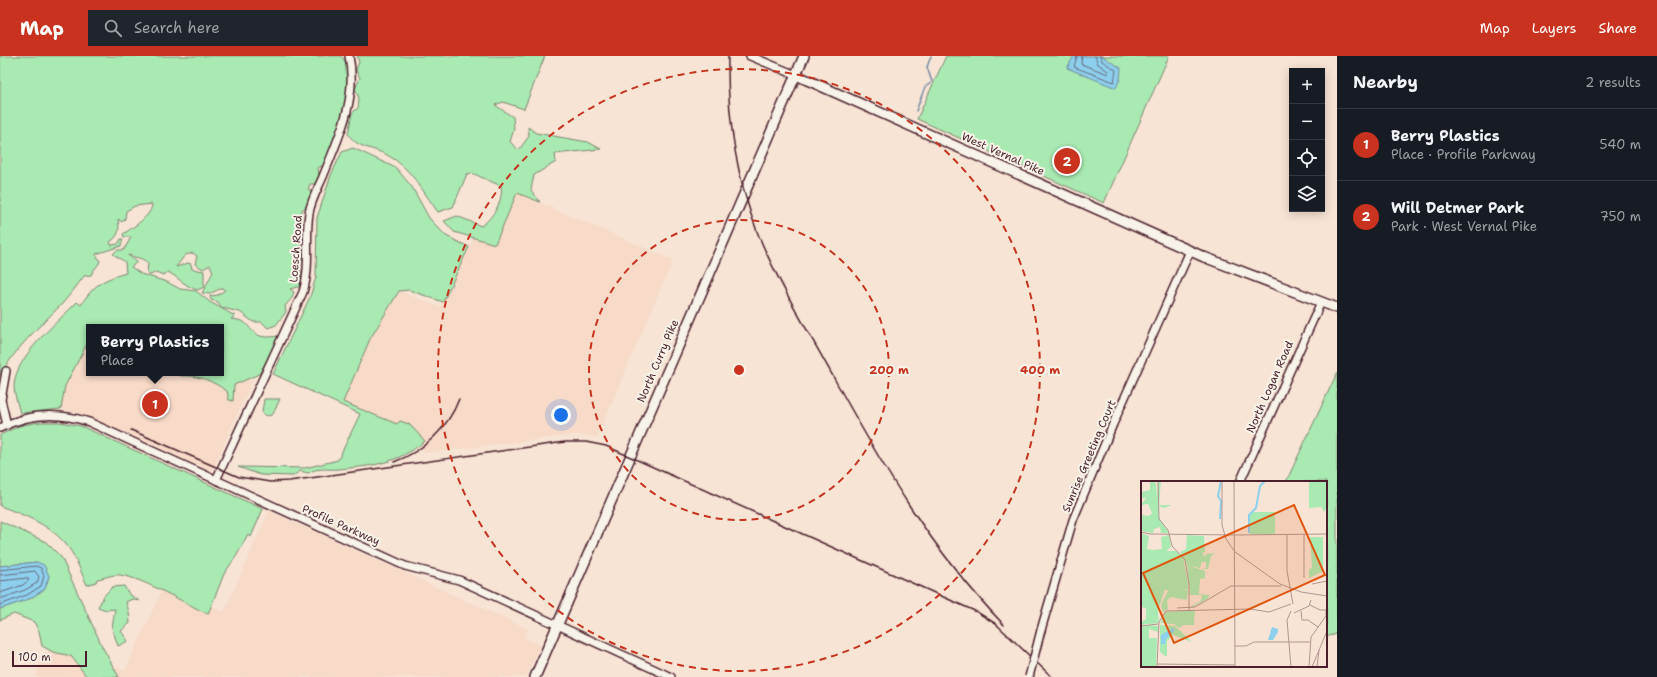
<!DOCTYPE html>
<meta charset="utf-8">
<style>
body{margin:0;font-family:"Shantell Sans",sans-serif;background:#20242c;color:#f1f3f6}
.controls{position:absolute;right:12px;top:12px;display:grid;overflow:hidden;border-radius:0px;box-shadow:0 2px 10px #0003}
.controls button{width:36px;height:36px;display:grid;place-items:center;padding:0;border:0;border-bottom:1px solid #363941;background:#171b24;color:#f1f3f6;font:20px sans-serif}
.scale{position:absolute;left:12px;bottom:10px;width:75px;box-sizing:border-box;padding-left:4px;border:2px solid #4a1f2b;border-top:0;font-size:11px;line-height:14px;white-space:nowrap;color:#4a1f2b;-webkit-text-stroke:3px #f7f3e8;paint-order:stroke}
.you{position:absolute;left:561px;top:359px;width:14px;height:14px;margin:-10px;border:3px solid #fff;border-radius:50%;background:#1a73e8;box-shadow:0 0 0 6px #1a73e833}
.badge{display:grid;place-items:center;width:26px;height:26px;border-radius:50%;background:#c8321e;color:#fff;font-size:13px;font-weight:700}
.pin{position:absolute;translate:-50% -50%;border:2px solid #fff;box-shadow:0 1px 4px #0006}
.popup{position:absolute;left:86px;top:268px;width:138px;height:52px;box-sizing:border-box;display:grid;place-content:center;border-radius:0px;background:#171b24;filter:drop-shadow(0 1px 3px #0005);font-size:13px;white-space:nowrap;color:#9ea1a6}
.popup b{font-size:15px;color:#f1f3f6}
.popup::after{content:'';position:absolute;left:50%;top:100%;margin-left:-8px;border:8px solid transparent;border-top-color:#171b24}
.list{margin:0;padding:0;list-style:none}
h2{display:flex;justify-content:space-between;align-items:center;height:52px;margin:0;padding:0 16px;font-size:17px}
h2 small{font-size:13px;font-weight:400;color:#9ea1a6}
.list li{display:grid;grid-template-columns:26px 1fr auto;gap:12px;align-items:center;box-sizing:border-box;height:72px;padding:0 16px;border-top:1px solid #363941}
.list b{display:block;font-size:15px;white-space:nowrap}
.list p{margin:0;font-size:13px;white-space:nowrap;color:#9ea1a6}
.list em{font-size:13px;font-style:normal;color:#9ea1a6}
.icon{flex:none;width:22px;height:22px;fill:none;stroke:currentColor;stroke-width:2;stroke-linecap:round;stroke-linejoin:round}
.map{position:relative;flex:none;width:1337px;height:621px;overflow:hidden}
header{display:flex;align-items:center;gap:24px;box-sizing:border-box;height:56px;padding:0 20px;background:#c8321e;color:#fff}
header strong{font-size:19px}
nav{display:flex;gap:22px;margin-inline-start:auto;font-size:14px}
.search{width:280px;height:36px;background:#20242c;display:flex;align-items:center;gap:10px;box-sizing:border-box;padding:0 14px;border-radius:0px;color:#9ea1a6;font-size:15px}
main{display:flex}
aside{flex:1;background:#171b24}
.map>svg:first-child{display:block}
.built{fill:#f7dac8}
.green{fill:#a9eab2;stroke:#7a846e}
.water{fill:#8dd0ee;stroke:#7289a0}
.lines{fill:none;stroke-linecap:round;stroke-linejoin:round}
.shore{stroke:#656679;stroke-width:1}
.stream{stroke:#7289a0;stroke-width:1.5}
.minor-casing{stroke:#4a1f2b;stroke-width:10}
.major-casing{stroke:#4a1f2b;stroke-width:12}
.minor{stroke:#f7f3e8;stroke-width:7}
.major{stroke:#f7f3e8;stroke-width:9}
.rail{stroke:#4a1f2b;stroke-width:1.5}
.minor-bridge-casing{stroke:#4a1f2b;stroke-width:10;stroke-linecap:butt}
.minor-bridge{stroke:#f7f3e8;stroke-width:7}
.ring{fill:none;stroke:#c8321e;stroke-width:2;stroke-dasharray:7 5}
.labels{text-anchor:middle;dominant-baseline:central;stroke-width:4;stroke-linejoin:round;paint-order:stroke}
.street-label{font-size:11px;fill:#4a1f2b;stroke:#f7f3e8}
.inset-river{fill:none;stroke:#8dd0ee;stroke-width:2}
.inset-road{fill:none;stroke:#b29591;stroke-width:1}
.view{fill:#e0560e;fill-opacity:0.15;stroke:#e0560e;stroke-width:2}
.inset-edge{fill:none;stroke:#4a1f2b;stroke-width:2}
.centre{fill:#c8321e;stroke:#f7f3e8;stroke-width:2}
.ring-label{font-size:12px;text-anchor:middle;font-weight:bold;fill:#c8321e;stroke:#f7f3e8;stroke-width:4;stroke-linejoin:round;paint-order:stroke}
</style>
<header>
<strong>Map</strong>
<div class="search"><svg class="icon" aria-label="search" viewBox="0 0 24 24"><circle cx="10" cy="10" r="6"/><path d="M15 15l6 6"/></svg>Search here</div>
<nav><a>Map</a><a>Layers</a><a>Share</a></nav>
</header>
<main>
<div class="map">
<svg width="1337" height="621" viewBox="0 0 1337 621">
<rect width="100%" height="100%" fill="#f7e4d5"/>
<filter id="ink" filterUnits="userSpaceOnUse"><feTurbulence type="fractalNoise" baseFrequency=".025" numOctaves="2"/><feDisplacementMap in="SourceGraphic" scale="8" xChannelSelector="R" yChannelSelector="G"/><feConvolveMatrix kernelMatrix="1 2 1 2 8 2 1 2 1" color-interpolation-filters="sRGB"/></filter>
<g filter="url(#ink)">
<g class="built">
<path d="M517 137 673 204 597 381 575 379 425 397 417 376 343 346 370 283 399 235 440 251 474 181 495 187Z"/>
<path d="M89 284V317H221V311L252 325 212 415 80 357 61 353 65 330Z"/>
<path d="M269 455 528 573 524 581 541 589 526 621H35L53 583 125 615 164 529 224 556Z"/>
</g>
<g class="green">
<path d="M0 0H341C342 2 345 4 346 7 357 30 338 80 331 105L318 112 319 119 315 128H310L308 133 313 137 311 147 302 154 299 182 303 198 300 211 301 230 290 233 294 236 292 242 285 250 286 256 276 269 268 272 262 266H253L240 256 222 252 218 246 211 244 210 240 218 239 225 234 222 232 209 238 202 237 213 216 210 209 203 213 195 208 197 200 193 197 185 199 176 211 188 207 191 208 192 213 204 215V231L197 234C185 230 179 222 168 216L163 219 156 216 151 219 147 218 148 207 142 203 128 199 137 206 131 211 141 218 167 226 180 233 196 235 210 246 235 260 231 263C252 265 245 272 258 279 264 282 272 281 278 280L276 290 259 318 234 329 233 345 229 344 227 335C212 325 200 319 181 320L178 317H221V271H89V284L65 330 61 353 20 357C18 349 14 338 14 330 15 300 57 267 77 246L81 249C93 229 104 223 126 217L125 206 113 198 117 194H124L131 181H124L123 178C132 172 152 160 152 148L135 150 126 155 125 163 122 166 118 163C120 174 119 180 110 186L111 189 118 188 121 183H123L121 190 96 198 100 205C98 211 93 213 91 219L84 220C77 230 69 240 61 249 38 272 15 292 0 320Z"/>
<path d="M357 0H545L524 53 503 46 495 49 513 61 514 73 510 86 519 94 529 80 528 71 536 77 588 86 601 93 555 98 556 106 534 119 531 134 540 146 517 137 495 188 454 176 444 165 457 160 481 170C493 162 504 144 501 130L472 117 467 118 453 151 438 156C423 136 411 111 387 99 372 91 358 93 348 78L352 57 358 52 359 42 355 33 360 22 356 14 359 6Z"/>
<path d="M946 0H1169L1104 147 917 63Z"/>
<path d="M353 92 396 112 412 131 429 162 446 180 469 191 443 246 409 234 399 235 370 283 343 346 397 368 400 365 409 368 425 385C396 408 374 410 338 413 327 414 318 411 308 417L300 415 293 420 261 419 238 411 305 412 338 404 360 358 273 318 310 241 316 221 317 162 331 119 342 96Z"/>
<path d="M1337 317V574L1334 579 1326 580V426H1286Z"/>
<path d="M264 343H280L273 358C269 361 265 360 262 356Z"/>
<path d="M39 366H60L81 370 263 453 251 481 248 478 237 499 224 518 208 558C186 548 143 522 120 519 112 518 105 522 97 523L96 526 87 529C80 514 75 498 64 486 48 468 22 458 0 450V379L19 370Z"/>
<path d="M0 465 46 486 61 501 103 592 119 621H87L71 600 53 596 42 590 39 575 34 566 14 558 0 564V553L29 543 45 533 49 520 37 506 0 510Z"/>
<path d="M124 530 129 538 139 545 132 543 126 546 129 556 130 567 121 575 128 585 118 590 112 572 115 553 106 554 98 551 104 540 112 531Z"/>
</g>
<g class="water">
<path d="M1074 0H1102L1121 12 1120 23 1116 32 1067 12Z"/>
<path d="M37 506 44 509 49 520 45 533 29 543 0 553V510Z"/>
</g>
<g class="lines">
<g class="shore">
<path d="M1077 0 1074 11 1114 26 1116 14 1102 5 1100 0"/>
<path d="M1082 0 1081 8 1108 18V15L1098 8 1095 0"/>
<path d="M0 514 36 510 41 512 44 520 41 530 27 539 0 549"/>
<path d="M0 519 35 515 39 521 37 527 25 534 0 543"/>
<path d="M0 525 27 522 29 524 23 529 0 537"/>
</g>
<path class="stream" d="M916 55 925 31 932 26 927 11 931 0"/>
<defs>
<g id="minor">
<path d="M750 0 796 19"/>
<path d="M6 315 1 344 7 369"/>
<path d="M0 372C29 357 58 356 89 366L405 510 459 524 671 621"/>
<path d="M216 424 303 236C311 210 305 183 309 157 311 145 317 134 322 123 338 83 358 44 349 0"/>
<path d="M1240 426 1321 246"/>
<path d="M1041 574 1073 464 1113 368 1190 195"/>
</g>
<g id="major">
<path d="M796 19 1204 201 1337 252"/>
<path d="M535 621 804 0"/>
</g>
</defs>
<use href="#minor" class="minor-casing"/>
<use href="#major" class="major-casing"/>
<use href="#minor" class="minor"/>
<use href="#major" class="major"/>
<g class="rail">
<path d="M728 0C727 61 736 121 758 178 779 229 809 276 835 324 885 415 932 494 1004 569"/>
<path d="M131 374 239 421 270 426 289 425 565 386H586L606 390 977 556 996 568 1052 621"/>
<path d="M394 406C424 395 448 372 459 343"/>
</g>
<defs>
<path id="minor-bridge" d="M1029 621 1041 574"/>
</defs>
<use href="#minor-bridge" class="minor-bridge-casing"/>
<use href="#minor-bridge" class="minor-bridge"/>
</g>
</g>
<g class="ring">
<circle cx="739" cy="314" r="150"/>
<circle cx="739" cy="314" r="301"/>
</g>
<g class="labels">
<g class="street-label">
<text transform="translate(1003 98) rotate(24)">West Vernal Pike</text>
<text transform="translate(296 193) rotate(-86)">Loesch Road</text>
<text transform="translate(658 305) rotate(-67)">North Curry Pike</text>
<text transform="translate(1270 331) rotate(-66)">North Logan Road</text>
<text transform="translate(1089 400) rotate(-67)">Sunrise Greeting Court</text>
<text transform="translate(341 469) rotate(24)">Profile Parkway</text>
</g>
</g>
<g transform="translate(1141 425)">
<rect width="186" height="186" fill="#f7e4d5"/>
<path d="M9 0 15 2 16 18 17 0H20L18 24H31L23 27 18 25V37L28 52H20L19 46 13 48 12 52 0 50V34L8 35 11 32 7 23 0 24 5 17H0V11L9 9ZM168 0H186V25L183 31 180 26 168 27ZM109 31H134V53H109ZM0 52 8 55 6 68 13 69 21 68 20 56 28 54 30 66 25 70H35L42 76 47 102V108L41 109H47L46 119 30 116 26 119 27 128 22 131 20 124 27 110 24 108 17 129V139L20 133 17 142 0 144V141L5 138V127L0 126ZM46 54 63 55 64 71 61 72 64 76 65 73 74 72 70 75 67 88H60L65 87V81H61L59 87 46 84 39 71 45 68ZM169 56H182V90L168 97V88L171 87ZM46 84 64 90V97L59 98 58 113 69 114 66 118 52 126H49L60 120 61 114H49ZM54 129 53 144H42L38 147 33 143 19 142 25 131ZM9 144 17 145V151L8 148V159L9 157H16L15 186H7L6 183V186H0V146ZM19 144 34 145 51 161 32 154 26 160V175H24L19 171Z" fill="#a9eab2"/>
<path d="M131 146 137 148V151L132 159H127ZM32 147 34 149 25 158 24 163H20V154Z" fill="#8dd0ee"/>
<path class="inset-river" d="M79 38 80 20 77 15 80 0M108 52V34L115 27 119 5 124 0"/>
<path class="inset-road" d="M17 0 18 38 27 49 31 65 44 79 48 103V129M81 0V44L85 58 94 71 139 103 160 111 186 115M93 0 94 186M0 51 9 53 93 54M163 53V97M93 54 186 53M146 54V90L152 123M171 103 186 100M169 124 179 129H186M36 127 54 126 90 105H140M160 130 161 139H167L177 146M153 132 168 125 170 119M0 145 17 143M94 165H105L113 161H169M16 183 94 184M16 186 18 141 25 130 109 128 128 131 150 123M150 186 146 139 150 130M168 186 170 156 185 135V129M171 186 186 150M176 186 178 169"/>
<path class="view" d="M153 24 184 94 33 162 2 92Z"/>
<rect width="186" height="186" class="inset-edge"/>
</g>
<circle cx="739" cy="314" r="6" class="centre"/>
<g class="ring-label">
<text x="889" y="318">200 m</text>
<text x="1040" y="318">400 m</text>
</g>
</svg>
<div class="controls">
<button>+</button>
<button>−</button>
<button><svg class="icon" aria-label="locate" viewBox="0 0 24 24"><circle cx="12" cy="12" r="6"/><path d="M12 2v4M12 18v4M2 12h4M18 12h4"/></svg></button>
<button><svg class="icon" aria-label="layers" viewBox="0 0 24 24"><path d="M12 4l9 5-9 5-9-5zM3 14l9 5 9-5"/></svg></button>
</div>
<div class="scale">100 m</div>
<div class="you"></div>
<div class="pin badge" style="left:155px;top:348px">1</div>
<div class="popup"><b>Berry Plastics</b>Place</div>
<div class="pin badge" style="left:1067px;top:105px">2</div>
</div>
<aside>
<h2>Nearby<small>2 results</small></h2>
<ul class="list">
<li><span class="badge">1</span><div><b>Berry Plastics</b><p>Place · Profile Parkway</p></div><em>540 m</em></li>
<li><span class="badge">2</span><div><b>Will Detmer Park</b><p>Park · West Vernal Pike</p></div><em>750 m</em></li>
</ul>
</aside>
</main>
